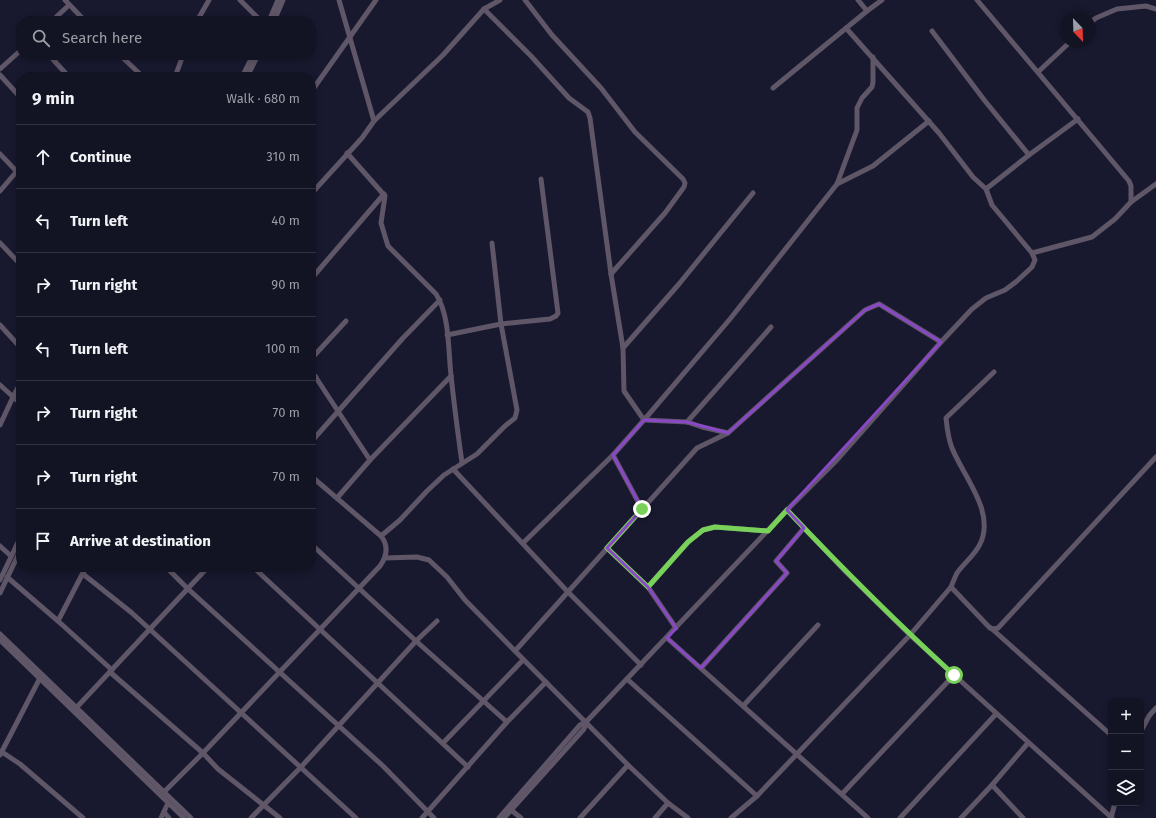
<!DOCTYPE html>
<meta charset="utf-8">
<style>
body{margin:0;font-family:"Fira Sans",sans-serif;background:#1f2030;color:#f1f3f6}
.controls{position:absolute;right:12px;bottom:12px;display:grid;overflow:hidden;border-radius:8px;box-shadow:0 2px 6px #0003}
.controls button{width:36px;height:36px;display:grid;place-items:center;padding:0;border:0;border-bottom:1px solid #313241;background:#121323;color:#f1f3f6;font:20px sans-serif}
.compass{position:absolute;left:1060px;top:12px;width:36px;height:36px;border-radius:50%;background:#121323;box-shadow:0 2px 6px #0003;rotate:157deg}
.stop{position:absolute;width:12px;height:12px;margin:-9px;border:3px solid #78d158;border-radius:50%;background:#fff}
.stop.end{background:#78d158;border-color:#fff;box-shadow:0 1px 4px #0008}
.list{margin:0;padding:0;list-style:none}
h2{display:flex;justify-content:space-between;align-items:center;height:52px;margin:0;padding:0 16px;font-size:17px}
h2 small{font-size:13px;font-weight:400;color:#9c9ea6}
.list li{display:grid;grid-template-columns:26px 1fr auto;gap:12px;align-items:center;box-sizing:border-box;height:64px;padding:0 16px;border-top:1px solid #313241}
.list b{display:block;font-size:15px;white-space:nowrap}
.list em{font-size:13px;font-style:normal;color:#9c9ea6}
.icon{flex:none;width:22px;height:22px;fill:none;stroke:currentColor;stroke-width:2;stroke-linecap:round;stroke-linejoin:round}
.map{position:relative;flex:none;width:1156px;height:818px;overflow:hidden}
.search{position:absolute;background:#121323;box-shadow:0 2px 6px #0003;left:16px;top:16px;width:300px;height:44px;display:flex;align-items:center;gap:10px;box-sizing:border-box;padding:0 14px;border-radius:16px;color:#9c9ea6;font-size:15px}
.panel{position:absolute;background:#121323;box-shadow:0 2px 6px #0003;left:16px;top:72px;width:300px;height:500px;border-radius:16px}
.map>svg:first-child{display:block}
.lines{fill:none;stroke-linecap:round;stroke-linejoin:round}
.minor{stroke:#5f5667;stroke-width:5}
.route{stroke:#78d158;stroke-width:5}
.marked{fill:none;stroke:#8a47c6;stroke-width:3;stroke-linejoin:round}
</style>
<div class="map">
<svg width="1156" height="818" viewBox="0 0 1156 818">
<rect width="100%" height="100%" fill="#18192f"/>
<g class="lines">
<g class="minor">
<path d="M65 0 85 21"/>
<path d="M240 0 261 21"/>
<path d="M339 0 374 121"/>
<path d="M500 0 484 9 531 56 569 98 588 112 590 118 611 274 623 348 624 391 644 420 687 422 702 427 728 433"/>
<path d="M525 0 552 35 601 88 635 132 683 179 685 183 684 187 665 213 611 274"/>
<path d="M858 0 867 11"/>
<path d="M977 0 1129 181 1131 186V202"/>
<path d="M52 21 69 5"/>
<path d="M197 21 209 0"/>
<path d="M269 21 278 0"/>
<path d="M274 21 283 0"/>
<path d="M1090 23 1096 18 1117 9 1146 6 1156 9"/>
<path d="M932 31 985 101 1029 155"/>
<path d="M49 55 69 77"/>
<path d="M120 55 143 77"/>
<path d="M0 69 21 50"/>
<path d="M1038 72 1070 42"/>
<path d="M0 75 21 98"/>
<path d="M175 77 183 55"/>
<path d="M242 77 253 55"/>
<path d="M247 77 258 55"/>
<path d="M773 88 867 11 882 0"/>
<path d="M311 92 376 0"/>
<path d="M347 153 385 196 381 223 388 246 436 294C450 316 448 350 451 375 454 404 458 434 462 463"/>
<path d="M0 154 21 176"/>
<path d="M837 184 857 130V108L862 98 872 87 873 82V57"/>
<path d="M986 189 1029 155 1078 119"/>
<path d="M0 191 17 171"/>
<path d="M311 194 362 138 374 121 443 55 484 9"/>
<path d="M0 243 21 265"/>
<path d="M1032 253 1092 237 1115 219 1131 202 1156 184"/>
<path d="M311 279 384 194"/>
<path d="M0 325 21 348"/>
<path d="M447 335 501 324 550 319 556 316 558 313 541 179"/>
<path d="M623 348 679 284 753 193"/>
<path d="M311 359 346 321"/>
<path d="M311 370 370 460"/>
<path d="M311 383 316 377"/>
<path d="M0 385 21 404"/>
<path d="M687 422 771 327"/>
<path d="M0 425 13 397 21 382"/>
<path d="M311 442 403 338 440 300"/>
<path d="M453 469 567 591 641 665"/>
<path d="M311 476 381 536 400 520 427 491 444 475 477 454 505 426 515 418 517 410 501 324 492 243"/>
<path d="M337 498 370 460 451 376"/>
<path d="M642 509 613 455 644 420 730 319 837 184 873 166 929 121"/>
<path d="M787 510 845 571 910 635 1112 818"/>
<path d="M523 543 613 455"/>
<path d="M311 544 416 641 507 722"/>
<path d="M0 546 11 556"/>
<path d="M607 548 648 587 676 628"/>
<path d="M385 558 417 557 429 560 447 577 465 600 515 651 628 765 668 803 688 818"/>
<path d="M166 567 187 588 383 766 434 818"/>
<path d="M253 567 468 767"/>
<path d="M83 574 132 613 356 818"/>
<path d="M7 577 58 621 112 670"/>
<path d="M0 580 21 536"/>
<path d="M648 587 688 542 703 530 715 527 768 531"/>
<path d="M951 587C953 582 955 577 957 573 964 563 975 555 980 544 996 512 963 476 952 448 948 438 947 428 946 418L994 372"/>
<path d="M0 593 21 549"/>
<path d="M58 621 86 567"/>
<path d="M991 628 1111 735"/>
<path d="M0 634 191 818"/>
<path d="M667 638 868 818"/>
<path d="M0 640 184 818"/>
<path d="M515 651 697 448 728 433 865 310 879 304 941 342"/>
<path d="M701 668 787 573 776 561 804 528"/>
<path d="M110 672 203 753 218 769 280 818"/>
<path d="M627 679 757 796"/>
<path d="M743 706 818 625"/>
<path d="M76 708 208 567"/>
<path d="M1141 731 1149 716 1156 708"/>
<path d="M443 743 523 660"/>
<path d="M2 752 20 764 83 818"/>
<path d="M0 755 40 678"/>
<path d="M992 785 1023 818"/>
<path d="M164 792 203 753 380 566C387 556 389 546 381 536"/>
<path d="M842 794 954 675"/>
<path d="M511 810 521 818"/>
<path d="M164 812 169 818"/>
<path d="M161 818 168 803"/>
<path d="M251 818 301 767 416 641 437 621"/>
<path d="M422 818 507 722 546 682"/>
<path d="M499 818 580 725 586 722 787 510 835 462 941 342 972 309 986 298 1005 290 1017 281 1032 267 1035 260 1032 253 992 205 986 189 973 177 939 133 846 28"/>
<path d="M504 818 584 729 586 722"/>
<path d="M580 818 628 765"/>
<path d="M655 818 668 803"/>
<path d="M731 818 757 796 910 635 951 587 990 628 994 629 998 628 1156 457"/>
<path d="M900 818 996 714"/>
<path d="M961 818 992 785 1028 743"/>
<path d="M1111 818 1115 803"/>
</g>
</g>
<g class="lines">
<path class="route" d="M642 509 607 548 648 587 688 542 703 530 715 527 768 531 787 510C841 567 896 622 954 675"/>
</g>
<path class="marked" d="M879 304 941 342 787 510 804 528 776 561 787 573 701 668 667 638 676 628 648 587 607 548 642 509 613 455 644 420 687 422 728 433 865 310Z"/>
</svg>
<div class="controls">
<button>+</button>
<button>−</button>
<button><svg class="icon" aria-label="layers" viewBox="0 0 24 24"><path d="M12 4l9 5-9 5-9-5zM3 14l9 5 9-5"/></svg></button>
</div>
<svg class="compass" viewBox="-18 -18 36 36"><path d="M0-13l5 13h-10z" fill="#e53935"/><path d="M0 13l5-13h-10z" fill="#9c9ea6"/></svg>
<div class="stop" style="left:954px;top:675px"></div>
<div class="stop end" style="left:642px;top:509px"></div>
<div class="search"><svg class="icon" aria-label="search" viewBox="0 0 24 24"><circle cx="10" cy="10" r="6"/><path d="M15 15l6 6"/></svg>Search here</div>
<section class="panel">
<h2>9 min<small>Walk · 680 m</small></h2>
<ul class="list">
<li><svg class="icon" aria-label="ahead" viewBox="0 0 24 24"><path d="M12 20V5M6 11l6-6 6 6"/></svg><div><b>Continue</b></div><em>310 m</em></li>
<li><svg class="icon" aria-label="left" viewBox="0 0 24 24"><path d="M17 20v-9H6M10 6l-5 5 5 5"/></svg><div><b>Turn left</b></div><em>40 m</em></li>
<li><svg class="icon" aria-label="right" viewBox="0 0 24 24"><path d="M7 20v-9h11M14 6l5 5-5 5"/></svg><div><b>Turn right</b></div><em>90 m</em></li>
<li><svg class="icon" aria-label="left" viewBox="0 0 24 24"><path d="M17 20v-9H6M10 6l-5 5 5 5"/></svg><div><b>Turn left</b></div><em>100 m</em></li>
<li><svg class="icon" aria-label="right" viewBox="0 0 24 24"><path d="M7 20v-9h11M14 6l5 5-5 5"/></svg><div><b>Turn right</b></div><em>70 m</em></li>
<li><svg class="icon" aria-label="right" viewBox="0 0 24 24"><path d="M7 20v-9h11M14 6l5 5-5 5"/></svg><div><b>Turn right</b></div><em>70 m</em></li>
<li><svg class="icon" aria-label="arrive" viewBox="0 0 24 24"><path d="M6 21V4h12l-3 4 3 4H6"/></svg><div><b>Arrive at destination</b></div></li>
</ul>
</section>
</div>
